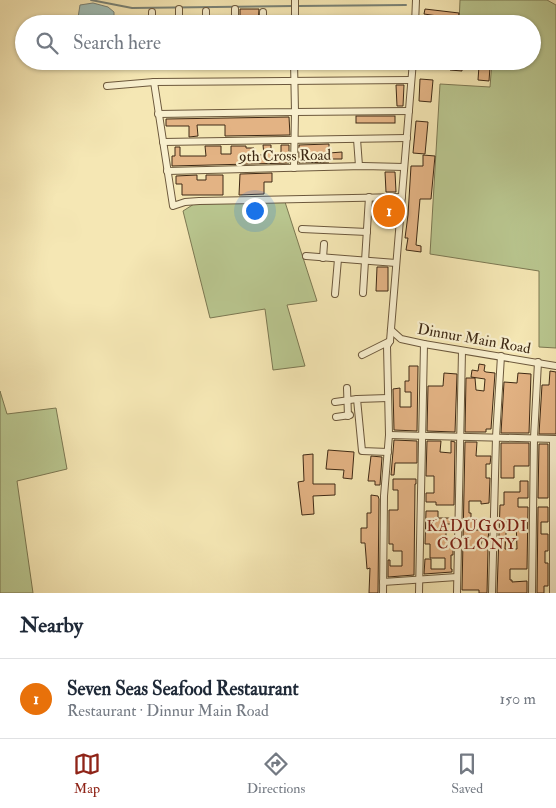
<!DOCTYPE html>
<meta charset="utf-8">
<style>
body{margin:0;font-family:"IM FELL Double Pica",serif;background:#f6f6f7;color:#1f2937}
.you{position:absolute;left:254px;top:210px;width:18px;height:18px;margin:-12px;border:4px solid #fff;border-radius:50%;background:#1a73e8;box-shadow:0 0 0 8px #1a73e833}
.badge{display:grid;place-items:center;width:32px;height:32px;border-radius:50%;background:#8f2418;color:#fff;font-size:16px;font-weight:700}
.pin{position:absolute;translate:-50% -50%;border:2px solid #fff;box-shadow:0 1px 5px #0006}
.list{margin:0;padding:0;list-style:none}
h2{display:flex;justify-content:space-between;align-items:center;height:65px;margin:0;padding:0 20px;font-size:21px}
h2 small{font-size:16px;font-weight:400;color:#747a83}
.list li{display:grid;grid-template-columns:32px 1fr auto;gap:15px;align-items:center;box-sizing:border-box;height:80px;padding:0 20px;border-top:1px solid #e0e1e3}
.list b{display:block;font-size:19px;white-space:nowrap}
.list p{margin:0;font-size:16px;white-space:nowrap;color:#747a83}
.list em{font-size:16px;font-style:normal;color:#747a83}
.icon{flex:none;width:28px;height:28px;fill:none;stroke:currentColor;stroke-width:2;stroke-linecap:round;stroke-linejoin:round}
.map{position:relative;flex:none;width:556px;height:593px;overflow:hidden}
.search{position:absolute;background:#fff;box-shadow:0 1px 4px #0004;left:15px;right:15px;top:15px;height:55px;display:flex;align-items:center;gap:12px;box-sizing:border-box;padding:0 18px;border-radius:28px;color:#747a83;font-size:19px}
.sheet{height:145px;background:#fff}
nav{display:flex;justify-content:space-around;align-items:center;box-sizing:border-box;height:70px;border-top:1px solid #e0e1e3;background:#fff;font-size:14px;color:#747a83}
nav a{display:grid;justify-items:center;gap:2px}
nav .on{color:#8f2418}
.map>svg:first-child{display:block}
.green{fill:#b9c68f;stroke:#7c7852}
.water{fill:#a0beb7;stroke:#798276}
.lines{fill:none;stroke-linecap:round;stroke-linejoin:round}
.stream{stroke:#798276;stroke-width:2}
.building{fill:#e3b384;stroke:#3e2914;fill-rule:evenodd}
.minor-casing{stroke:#6c583c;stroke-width:8}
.minor{stroke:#f8efce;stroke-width:6}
.labels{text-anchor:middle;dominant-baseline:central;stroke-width:4.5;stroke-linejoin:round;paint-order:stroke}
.street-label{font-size:15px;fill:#3e2914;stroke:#f8efce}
.neighbourhood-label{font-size:16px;letter-spacing:1px;fill:#7a1f14;stroke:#f8efce}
</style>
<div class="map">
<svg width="556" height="593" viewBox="0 0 556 593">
<rect width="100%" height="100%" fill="#f5e7b4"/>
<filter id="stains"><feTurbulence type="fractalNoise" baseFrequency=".004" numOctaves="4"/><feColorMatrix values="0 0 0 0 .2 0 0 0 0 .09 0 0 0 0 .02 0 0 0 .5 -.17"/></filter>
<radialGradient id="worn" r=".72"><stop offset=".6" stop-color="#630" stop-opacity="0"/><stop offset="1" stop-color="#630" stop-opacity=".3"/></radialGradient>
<g class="green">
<path d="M460 0H547L556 5V348L539 347V271L430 254 440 84 490 87 492 61H532V24H459Z"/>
<path d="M285 202 317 301 287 305 305 366 273 370 265 309 210 318 183 211 194 204Z"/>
<path d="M0 391 7 414 56 408 67 469 17 481 33 593H0Z"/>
</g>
<path class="water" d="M93 3 108 7 114 12V24H77L80 5Z"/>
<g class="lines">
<g class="stream">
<path d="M91 0 132 8 293 6"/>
<path d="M298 6 406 5"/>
</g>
</g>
<g class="building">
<path d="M240 9H259L258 24H240Z"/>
<path d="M425 9 459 13 458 19 424 14Z"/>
<path d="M427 61H474L473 69 462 68V71L450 70 451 67 427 65Z"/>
<path d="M479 66 490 67 489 81 478 80Z"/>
<path d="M420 79 433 80 431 102 419 101Z"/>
<path d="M396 85H404L403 106H397Z"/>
<rect x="356" y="116" width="39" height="7"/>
<path d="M289 117 290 135 225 136V125H197L198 136 189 137V126H166V119Z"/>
<path d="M416 121 428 122 425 154 413 153Z"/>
<path d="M329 144V153L342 152V159H329V162L299 163V145Z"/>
<path d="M263 145H271V155H281V145H289V163L172 166V156H175V147H180V156H206L205 146H221V154H231V146H246V148H254V155H264Z"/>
<path d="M423 155 435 156 431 199H420L416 245 421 246V252L406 250 408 238H405L408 215 411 166H423Z"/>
<path d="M385 172H395L396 192H386Z"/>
<path d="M272 173V182H264V194L239 195 240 174Z"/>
<path d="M197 175V180H206V175H223V195H182V184H176V176Z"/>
<path d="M377 267H388V291H376Z"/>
<path d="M479 364 485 365 484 371 486 372 495 373 491 429H486V432H465L466 378H475L476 390 484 391 485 379 471 377 472 370 478 371Z"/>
<path d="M409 366H418L417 431 394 430 393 389 400 388V407H411V392H405V381H409Z"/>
<path d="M550 371 556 372V434H539L542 385H549Z"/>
<path d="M444 373 457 374 455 432 427 431 428 386H443Z"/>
<path d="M518 373 531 374 529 433H501L504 382 517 383Z"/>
<path d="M394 440 417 441V463H395L394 475H391Z"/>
<path d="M427 441H441L440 452 451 453V441L455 442 454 505H436V502H426V493H434V476H426Z"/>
<path d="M465 442H477L476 456H491L490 464H486V478H490L489 503 481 504V501H469V513H471V518H475V530H489L488 539H482L481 548 488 549 487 593H479V590H462Z"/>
<path d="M501 443H529V466H514V478H501Z"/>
<path d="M539 444H548V498H538Z"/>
<path d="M328 450 354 452 352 479 343 478 344 470 326 469Z"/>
<path d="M313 454V484H335V495L313 496 314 514 302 515 298 482 304 481 303 455Z"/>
<path d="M371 456 382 457 380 485H375V481H368Z"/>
<path d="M393 479H416V484H415L414 575 388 577V560H390V566H402V551H393V544H389V510H398V490H393Z"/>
<path d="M520 481H528V498H518V507H528L527 569H510V580H512V582L527 581V593H497L500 505H504V492H520ZM507 519 516 520 517 549H505Z"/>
<path d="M371 495 378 496 379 499 378 593H369L370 568 367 569 365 543H361V528H367V513H371Z"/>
<path d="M538 507H548V522H541V534H548V551H545V563H548V586H544V593H537Z"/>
<path d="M426 511H438V518H454L453 524H446V540H449V545H453V555H451V569H452V572L424 574 425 559H431V569H445V558H430V544H425Z"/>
</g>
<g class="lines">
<defs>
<g id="minor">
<path d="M179 9V24"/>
<path d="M235 9V24"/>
<path d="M206 11V24"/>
<path d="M263 12V24"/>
<path d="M152 24V12"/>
<path d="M295 24V0"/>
<path d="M415 24 416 0"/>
<path d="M154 82 173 206 185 202 199 201 402 197"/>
<path d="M107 86 154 82 411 80"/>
<path d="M158 114 295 112 294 61"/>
<path d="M357 139 359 166"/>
<path d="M163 142 407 138"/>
<path d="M294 168 295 112 409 111"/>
<path d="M167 171 363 166 404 167"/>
<path d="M302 229 367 232"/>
<path d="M306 256 396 263"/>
<path d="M323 258 324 244"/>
<path d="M363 293 369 197"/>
<path d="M335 294 338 259"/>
<path d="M391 330 401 339 424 344 556 366"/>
<path d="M362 355 390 341"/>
<path d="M347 388 348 416"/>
<path d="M335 402 357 399"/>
<path d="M336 417 350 415"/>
<path d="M389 435 556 439"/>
<path d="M553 439V593"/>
<path d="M388 452 362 451 357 399 388 398"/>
<path d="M383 582 457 577"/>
<path d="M383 593 384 496 389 435 387 346 390 341 413 61"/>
<path d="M419 593 424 344"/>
<path d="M457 593 462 351"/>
<path d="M492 593 496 437 501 356"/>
<path d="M532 593 534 438 538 362"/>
</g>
</defs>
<use href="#minor" class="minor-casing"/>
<use href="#minor" class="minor"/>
</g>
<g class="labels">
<g class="street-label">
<text transform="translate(285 156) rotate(-1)">9th Cross Road</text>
<text transform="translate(474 339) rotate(10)">Dinnur Main Road</text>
</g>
<g class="neighbourhood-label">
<text x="477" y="526">KADUGODI<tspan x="477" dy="18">COLONY</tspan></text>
</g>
</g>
<rect width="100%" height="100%" filter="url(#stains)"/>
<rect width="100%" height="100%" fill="url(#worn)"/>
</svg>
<div class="you"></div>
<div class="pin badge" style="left:389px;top:211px;background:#e8710a">1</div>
<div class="search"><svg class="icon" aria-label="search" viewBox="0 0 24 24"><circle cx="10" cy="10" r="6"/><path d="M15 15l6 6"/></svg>Search here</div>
</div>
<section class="sheet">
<h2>Nearby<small></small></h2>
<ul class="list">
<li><span class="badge" style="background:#e8710a">1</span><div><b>Seven Seas Seafood Restaurant</b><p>Restaurant · Dinnur Main Road</p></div><em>150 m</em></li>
</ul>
</section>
<nav>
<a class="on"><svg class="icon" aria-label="map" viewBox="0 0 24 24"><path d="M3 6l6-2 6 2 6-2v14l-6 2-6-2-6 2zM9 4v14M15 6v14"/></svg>Map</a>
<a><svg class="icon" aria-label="directions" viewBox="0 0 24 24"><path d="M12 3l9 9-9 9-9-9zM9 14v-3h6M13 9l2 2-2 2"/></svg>Directions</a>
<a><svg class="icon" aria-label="saved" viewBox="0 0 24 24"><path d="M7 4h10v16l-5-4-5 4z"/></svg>Saved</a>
</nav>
